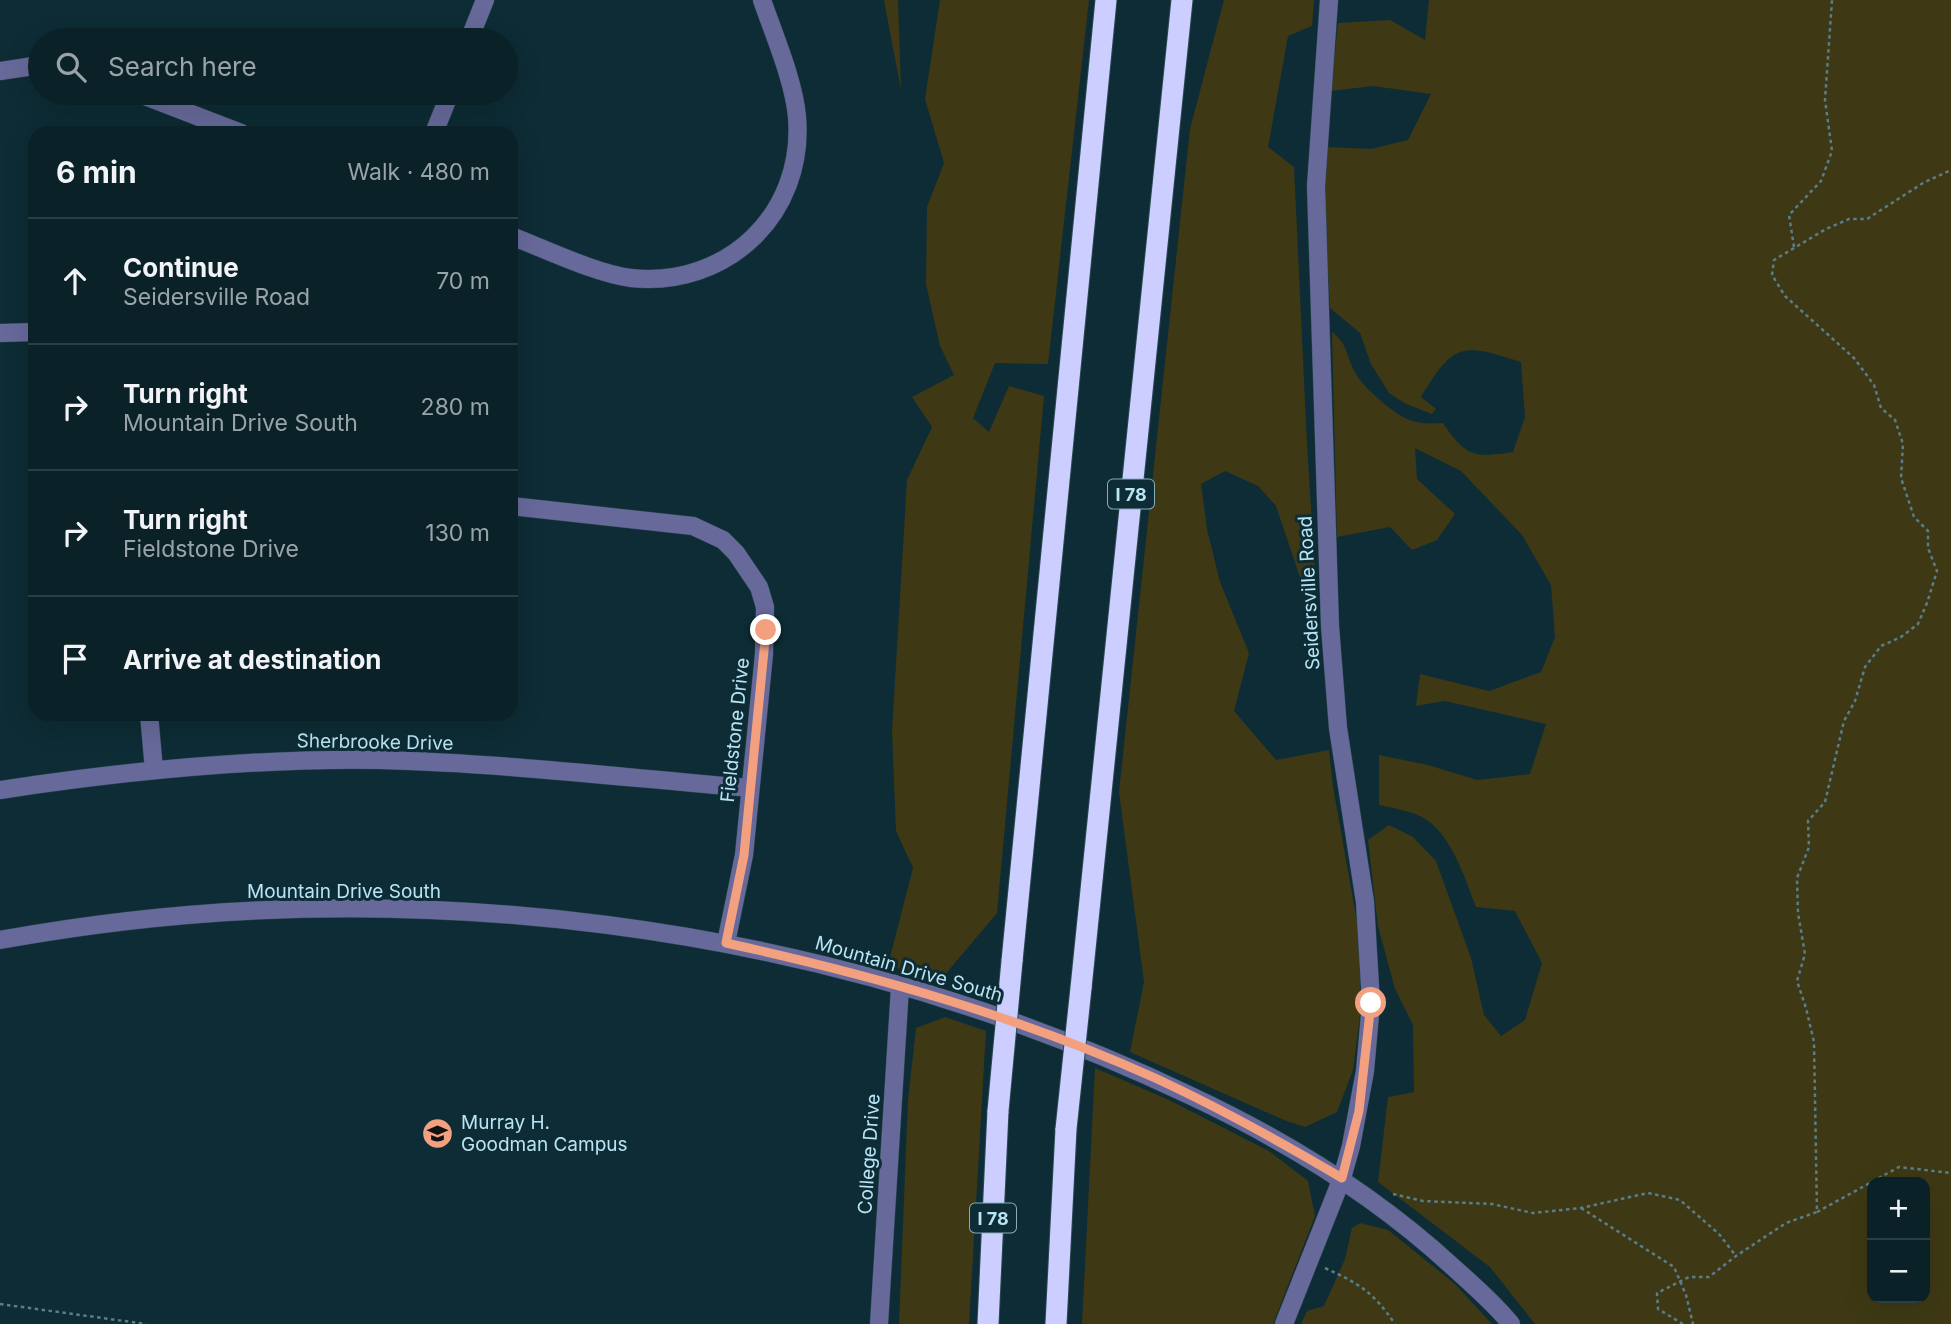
<!DOCTYPE html>
<meta charset="utf-8">
<style>
body{margin:0;font-family:Inter,sans-serif;background:#182e34;color:#f1f3f6}
.controls{position:absolute;right:21px;bottom:21px;display:grid;overflow:hidden;border-radius:14px;box-shadow:0 7px 28px #0002}
.controls button{width:63px;height:63px;display:grid;place-items:center;padding:0;border:0;border-bottom:2px solid #2a3e45;background:#0a2128;color:#f1f3f6;font:35px sans-serif}
.stop{position:absolute;width:21px;height:21px;margin:-16px;border:5px solid #f2a080;border-radius:50%;background:#fff}
.stop.end{background:#f2a080;border-color:#fff;box-shadow:0 2px 7px #0008}
.list{margin:0;padding:0;list-style:none}
h2{display:flex;justify-content:space-between;align-items:center;height:91px;margin:0;padding:0 28px;font-size:30px}
h2 small{font-size:23px;font-weight:400;color:#99a3a8}
.list li{display:grid;grid-template-columns:46px 1fr auto;gap:21px;align-items:center;box-sizing:border-box;height:126px;padding:0 28px;border-top:2px solid #2a3e45}
.list b{display:block;font-size:26px;white-space:nowrap}
.list p{margin:0;font-size:23px;white-space:nowrap;color:#99a3a8}
.list em{font-size:23px;font-style:normal;color:#99a3a8}
.icon{flex:none;width:38px;height:38px;fill:none;stroke:currentColor;stroke-width:2;stroke-linecap:round;stroke-linejoin:round}
.map{position:relative;flex:none;width:1951px;height:1324px;overflow:hidden}
.search{position:absolute;background:#0a2128;box-shadow:0 7px 28px #0002;left:28px;top:28px;width:490px;height:77px;display:flex;align-items:center;gap:18px;box-sizing:border-box;padding:0 24px;border-radius:38px;color:#99a3a8;font-size:26px}
.panel{position:absolute;background:#0a2128;box-shadow:0 7px 28px #0002;left:28px;top:126px;width:490px;height:595px;border-radius:21px}
.map>svg:first-child{display:block}
.green{fill:#3e3914;fill-rule:evenodd}
.lines{fill:none;stroke-linecap:round;stroke-linejoin:round}
.minor-casing{stroke:#294954;stroke-width:19}
.highway-casing{stroke:#294954;stroke-width:23}
.path{stroke:#597e8a;stroke-width:2.5;stroke-dasharray:3.5 3.5;stroke-linecap:butt}
.minor{stroke:#67699a;stroke-width:18}
.highway{stroke:#cbceff;stroke-width:21}
.highway-bridge-casing{stroke:#294954;stroke-width:23;stroke-linecap:butt}
.highway-bridge{stroke:#cbceff;stroke-width:21}
.route{stroke:#f2a080;stroke-width:9}
.labels{text-anchor:middle;dominant-baseline:central;stroke-width:6;stroke-linejoin:round;paint-order:stroke}
.shield{fill:#0d2c35;stroke:#85adbb;stroke-width:2}
.shield-label{font-size:18px;font-weight:bold;fill:#b9e4f4}
.street-label{font-size:19px;fill:#b9e4f4;stroke:#0d2c35}
.poi-label{font-size:19px;fill:#b9e4f4;stroke:#0d2c35;text-anchor:start}
</style>
<div class="map">
<svg width="1951" height="1324" viewBox="0 0 1951 1324">
<rect width="100%" height="100%" fill="#0d2c35"/>
<g class="green">
<path d="M884 0H898L901 90Z"/>
<path d="M940 0H1089L1048 364 995 363 973 418 989 432 1009 386 1044 396 997 913 938 983 888 965 913 868 896 831 892 731 907 480 932 427 912 397 954 375 940 346 926 284 927 207 944 163 925 99Z"/>
<path d="M1224 0H1314L1312 26 1288 36 1268 147 1294 167 1307 445 1316 586 1305 592 1276 506 1258 486 1225 471 1201 484 1207 529 1220 582 1249 653 1234 711 1276 760 1329 750 1333 787 1358 927 1361 1008 1353 1070 1337 1112 1305 1127 1284 1120 1130 1052 1144 982 1119 792 1190 129Z"/>
<path d="M1429 0H1951V1324H1535L1490 1267 1378 1182 1388 1097 1414 1092 1413 1025 1395 989 1378 926 1368 840 1389 825 1413 837 1436 861 1471 958 1484 1015 1501 1036 1525 1020 1542 963 1515 911 1476 907C1465 879 1451 832 1422 817 1410 811 1393 808 1379 805V755L1428 765 1477 780 1530 774 1546 724 1445 701 1416 706 1420 674 1489 691 1541 672 1555 637 1551 585 1522 535 1461 471 1415 448 1417 479 1455 514 1437 540 1412 550 1390 527 1337 537 1332 332C1349 345 1346 357 1356 374 1363 387 1391 411 1405 418 1417 424 1431 424 1443 423 1466 457 1474 458 1513 452L1525 417 1521 362C1462 343 1454 342 1421 397L1436 409 1432 414 1406 404 1389 393 1371 364 1360 333 1330 308 1325 213V147L1371 149 1408 140 1431 94 1373 86 1331 91 1338 23 1390 20 1425 40ZM1872 1182H1925V1298H1872Z"/>
<path d="M945 1017 986 1031 969 1324H899L908 1100 916 1028Z"/>
<path d="M1095 1068 1169 1100 1269 1151 1308 1181 1315 1216 1273 1324H1082Z"/>
<path d="M1360 1223 1388 1230 1455 1284 1492 1324H1301L1307 1311 1324 1306 1345 1259 1352 1228Z"/>
</g>
<g class="lines">
<defs>
<g id="minor">
<path d="M469 40 485 0"/>
<path d="M0 71 40 65"/>
<path d="M137 93 241 133"/>
<path d="M434 133 450 93"/>
<path d="M511 236C545 249 597 274 631 278 727 288 805 214 797 117 794 81 774 35 762 0"/>
<path d="M0 333 35 332"/>
<path d="M511 506 693 526 723 540 736 553 759 587 765 607 764 654 744 855 726 943"/>
<path d="M149 714 154 770"/>
<path d="M0 790C125 771 253 758 380 760 503 763 627 778 750 788"/>
<path d="M0 940C398 867 824 921 1189 1095 1285 1140 1375 1195 1453 1267 1473 1285 1494 1303 1511 1324"/>
<path d="M879 1324 900 987"/>
<path d="M1284 1324 1342 1178 1351 1146 1365 1071 1371 1003 1365 902 1338 728 1330 626 1316 186 1329 0"/>
</g>
<g id="highway">
<path d="M1012 961 1106 0"/>
<path d="M1081 988 1182 0"/>
<path d="M988 1324 998 1111"/>
<path d="M1056 1324 1066 1129"/>
</g>
</defs>
<use href="#minor" class="minor-casing"/>
<use href="#highway" class="highway-casing"/>
<g class="path">
<path d="M1794 247 1789 215 1821 181 1832 151 1825 100 1832 0"/>
<path d="M1393 1194 1423 1201 1492 1204 1533 1213 1581 1208 1648 1193 1680 1200 1719 1234 1736 1256"/>
<path d="M1581 1208 1674 1267 1686 1295 1693 1324"/>
<path d="M1817 1212 1899 1167 1951 1173"/>
<path d="M1325 1268C1360 1284 1373 1292 1395 1324"/>
<path d="M0 1304 146 1324"/>
<path d="M1683 1324 1658 1309 1657 1293 1689 1277H1709L1736 1256 1786 1223 1817 1212 1814 1042 1806 1008 1797 981 1805 954 1798 913 1797 878 1809 847 1808 821 1825 802 1844 721 1855 701 1865 667 1881 646 1901 637 1918 624 1927 603 1937 571 1928 548V531L1914 517 1901 478 1903 444 1895 420 1881 408 1874 385 1854 358 1785 296 1772 275 1774 260 1826 229 1849 219H1867L1923 183 1951 170"/>
</g>
<use href="#minor" class="minor"/>
<use href="#highway" class="highway"/>
<defs>
<g id="highway-bridge">
<path d="M998 1111 1012 961"/>
<path d="M1066 1129 1081 988"/>
</g>
</defs>
<use href="#highway-bridge" class="highway-bridge-casing"/>
<use href="#highway-bridge" class="highway-bridge"/>
</g>
<g class="lines">
<path class="route" d="M766 630 744 855 726 943C873 975 1018 1016 1155 1078 1220 1108 1281 1142 1342 1178L1359 1111 1371 1003"/>
</g>
<defs>
<symbol id="university-disc" viewBox="-11 -11 22 22"><circle r="9.5" fill="#f2a080" stroke="#0d2c35"/><path d="M0-5L7-2L0 1L-7-2ZM-4 1L0 2.5L4 1V4Q0 6-4 4Z" fill="#111"/></symbol>
</defs>
<g fill-rule="evenodd">
<use href="#university-disc" x="420" y="1116" width="35" height="35"/>
</g>
<g class="labels">
<g class="shield">
<rect x="1108" y="479.5" width="46" height="29" rx="5"/>
<rect x="970" y="1203.5" width="46" height="29" rx="5"/>
</g>
<g class="shield-label">
<text x="1131" y="494">I 78</text>
<text x="993" y="1218">I 78</text>
</g>
<g class="street-label">
<text transform="translate(1309 593) rotate(-93)">Seidersville Road</text>
<text transform="translate(735 730) rotate(-84)">Fieldstone Drive</text>
<text transform="translate(375 742) rotate(1)">Sherbrooke Drive</text>
<text x="344" y="891">Mountain Drive South</text>
<text transform="translate(909 969) rotate(16)">Mountain Drive South</text>
<text transform="translate(869 1154) rotate(-86)">College Drive</text>
</g>
<g class="poi-label">
<text x="461" y="1122">Murray H.<tspan x="461" dy="22">Goodman Campus</tspan></text>
</g>
</g>
</svg>
<div class="controls">
<button>+</button>
<button>−</button>
</div>
<div class="stop" style="left:1371px;top:1003px"></div>
<div class="stop end" style="left:766px;top:630px"></div>
<div class="search"><svg class="icon" aria-label="search" viewBox="0 0 24 24"><circle cx="10" cy="10" r="6"/><path d="M15 15l6 6"/></svg>Search here</div>
<section class="panel">
<h2>6 min<small>Walk · 480 m</small></h2>
<ul class="list">
<li><svg class="icon" aria-label="ahead" viewBox="0 0 24 24"><path d="M12 20V5M6 11l6-6 6 6"/></svg><div><b>Continue</b><p>Seidersville Road</p></div><em>70 m</em></li>
<li><svg class="icon" aria-label="right" viewBox="0 0 24 24"><path d="M7 20v-9h11M14 6l5 5-5 5"/></svg><div><b>Turn right</b><p>Mountain Drive South</p></div><em>280 m</em></li>
<li><svg class="icon" aria-label="right" viewBox="0 0 24 24"><path d="M7 20v-9h11M14 6l5 5-5 5"/></svg><div><b>Turn right</b><p>Fieldstone Drive</p></div><em>130 m</em></li>
<li><svg class="icon" aria-label="arrive" viewBox="0 0 24 24"><path d="M6 21V4h12l-3 4 3 4H6"/></svg><div><b>Arrive at destination</b></div></li>
</ul>
</section>
</div>
